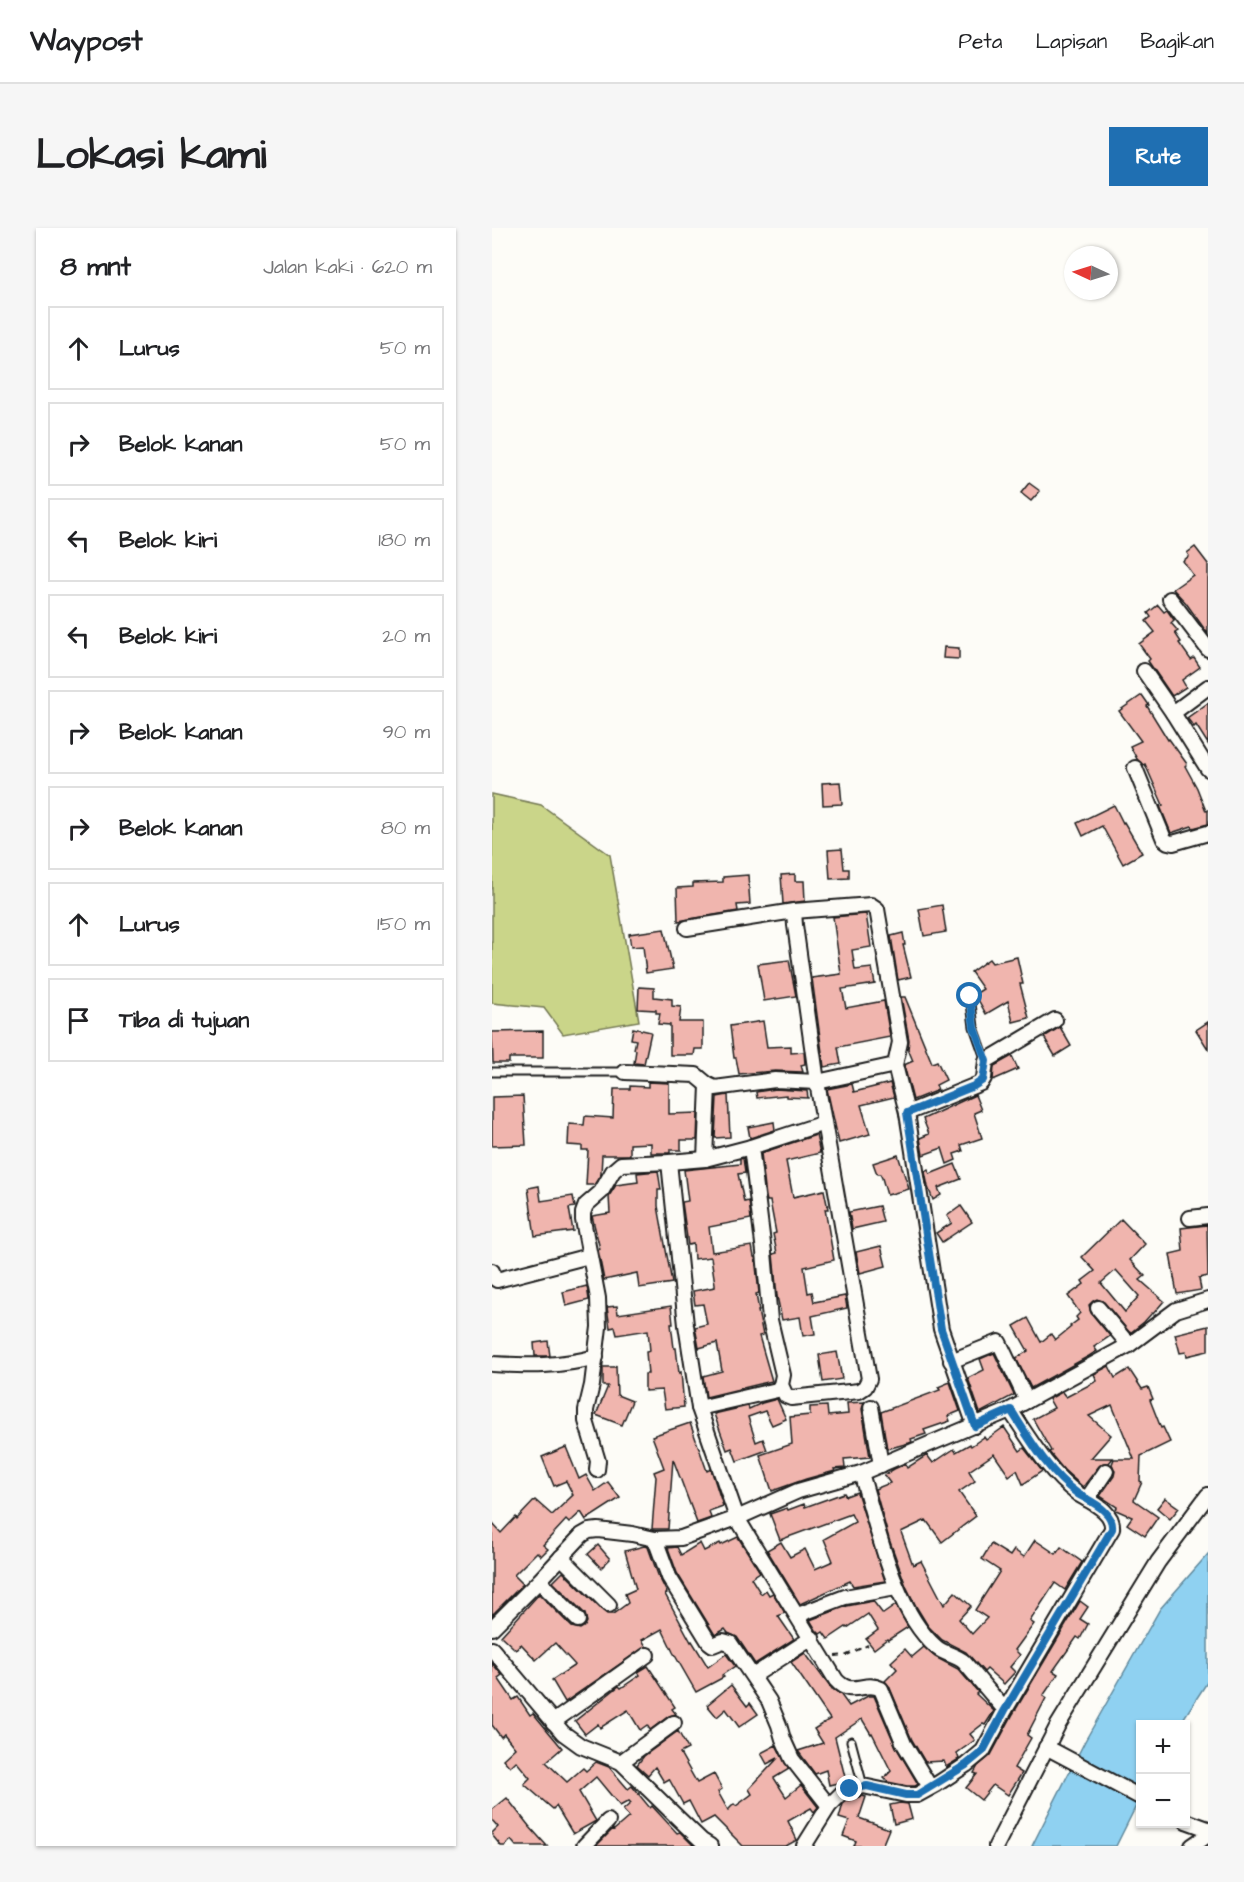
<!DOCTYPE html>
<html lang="id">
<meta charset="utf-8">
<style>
body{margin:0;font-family:"Architects Daughter",sans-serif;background:#f6f6f6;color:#202124}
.controls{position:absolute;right:18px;bottom:18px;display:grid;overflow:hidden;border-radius:0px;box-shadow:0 2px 4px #0004}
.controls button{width:54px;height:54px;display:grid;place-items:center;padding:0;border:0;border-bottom:2px solid #e0e0e0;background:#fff;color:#202124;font:30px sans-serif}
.compass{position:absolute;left:572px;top:18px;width:54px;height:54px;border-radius:50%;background:#fff;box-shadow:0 2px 4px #0004;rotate:274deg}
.stop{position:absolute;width:18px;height:18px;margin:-14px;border:4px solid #1f6fb2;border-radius:50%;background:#fff}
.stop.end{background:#1f6fb2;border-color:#fff;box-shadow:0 2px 6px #0008}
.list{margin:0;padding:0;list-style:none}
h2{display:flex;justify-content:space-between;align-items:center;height:78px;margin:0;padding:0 24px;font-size:26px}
h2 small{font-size:20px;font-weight:400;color:#757577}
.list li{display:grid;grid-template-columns:39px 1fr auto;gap:18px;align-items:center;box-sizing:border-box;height:84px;margin:0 12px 12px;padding:0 12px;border:2px solid #e0e0e0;border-radius:0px}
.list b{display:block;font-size:22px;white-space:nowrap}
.list em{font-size:20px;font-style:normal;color:#757577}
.icon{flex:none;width:33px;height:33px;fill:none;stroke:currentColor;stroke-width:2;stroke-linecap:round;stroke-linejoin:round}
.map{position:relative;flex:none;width:716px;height:1618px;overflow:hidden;border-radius:0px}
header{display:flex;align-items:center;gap:36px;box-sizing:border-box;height:84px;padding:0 30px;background:#fff;border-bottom:2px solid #e0e0e0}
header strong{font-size:28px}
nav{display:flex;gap:33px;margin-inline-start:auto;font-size:21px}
.intro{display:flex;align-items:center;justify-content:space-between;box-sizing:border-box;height:144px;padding:0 36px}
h1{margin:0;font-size:42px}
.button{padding:15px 27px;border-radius:0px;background:#1f6fb2;color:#fff;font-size:21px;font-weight:700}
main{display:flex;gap:36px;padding:0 36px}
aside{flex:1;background:#fff;border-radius:0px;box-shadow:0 2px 4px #0004}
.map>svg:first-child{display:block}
.green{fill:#cad589;stroke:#737852;stroke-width:1.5}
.water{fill:#8fd1f1;stroke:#61899c;stroke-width:1.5}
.building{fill:#f0b5ae;stroke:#1c1c1c;stroke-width:1.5;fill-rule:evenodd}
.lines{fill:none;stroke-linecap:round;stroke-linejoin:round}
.service-casing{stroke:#1c1c1c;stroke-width:11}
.minor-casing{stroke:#1c1c1c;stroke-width:18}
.path{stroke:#1c1c1c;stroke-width:2;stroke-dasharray:6 4.5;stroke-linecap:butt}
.service{stroke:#fdfcf7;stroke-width:7}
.minor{stroke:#fdfcf7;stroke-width:14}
.route{stroke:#1f6fb2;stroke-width:8}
</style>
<header>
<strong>Waypost</strong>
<nav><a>Peta</a><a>Lapisan</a><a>Bagikan</a></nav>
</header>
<div class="intro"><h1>Lokasi kami</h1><a class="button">Rute</a></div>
<main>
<aside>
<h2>8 mnt<small>Jalan kaki · 620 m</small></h2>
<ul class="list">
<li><svg class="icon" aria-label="ahead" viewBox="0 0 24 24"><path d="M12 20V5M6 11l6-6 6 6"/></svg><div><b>Lurus</b></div><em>50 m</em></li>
<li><svg class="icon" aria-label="right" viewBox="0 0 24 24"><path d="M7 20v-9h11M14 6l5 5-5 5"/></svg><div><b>Belok kanan</b></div><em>50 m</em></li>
<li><svg class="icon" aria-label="left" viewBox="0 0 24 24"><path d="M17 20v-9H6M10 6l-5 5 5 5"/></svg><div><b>Belok kiri</b></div><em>180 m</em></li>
<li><svg class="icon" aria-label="left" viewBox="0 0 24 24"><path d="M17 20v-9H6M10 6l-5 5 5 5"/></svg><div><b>Belok kiri</b></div><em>20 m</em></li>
<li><svg class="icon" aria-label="right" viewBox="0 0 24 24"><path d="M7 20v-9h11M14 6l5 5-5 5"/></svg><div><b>Belok kanan</b></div><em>90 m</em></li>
<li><svg class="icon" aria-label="right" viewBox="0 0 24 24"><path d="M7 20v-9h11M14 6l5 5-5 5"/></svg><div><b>Belok kanan</b></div><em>80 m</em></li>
<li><svg class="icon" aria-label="ahead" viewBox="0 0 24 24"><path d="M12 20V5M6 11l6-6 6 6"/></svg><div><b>Lurus</b></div><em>150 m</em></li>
<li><svg class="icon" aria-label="arrive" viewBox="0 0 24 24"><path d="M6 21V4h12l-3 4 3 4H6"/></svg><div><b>Tiba di tujuan</b></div></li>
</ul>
</aside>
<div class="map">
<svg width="716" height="1618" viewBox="0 0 716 1618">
<rect width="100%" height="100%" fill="#fdfcf7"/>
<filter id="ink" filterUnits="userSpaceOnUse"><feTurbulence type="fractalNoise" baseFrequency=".0167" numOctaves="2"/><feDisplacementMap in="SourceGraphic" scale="12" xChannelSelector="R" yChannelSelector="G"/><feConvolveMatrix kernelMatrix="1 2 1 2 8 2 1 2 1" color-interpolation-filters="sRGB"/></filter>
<g filter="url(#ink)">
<path class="green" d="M0 566 49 577 118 627 147 793 71 806 52 780 0 775Z"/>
<path class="water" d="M716 1326V1453L688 1496H648V1570L624 1618H540L593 1513 668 1381Z"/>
<g class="building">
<path d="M537 255 548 263 539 273 529 265Z"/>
<path d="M703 319 716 336V406L694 375 681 361 701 347 691 333 697 328 695 325Z"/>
<path d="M666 377 672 384 675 382 682 392 679 395 686 403 683 405 689 414 687 415 699 432 702 430 708 439 690 452 694 459 680 468 656 433 658 431 647 416 663 404 654 393 659 389 656 385Z"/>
<path d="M452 419 467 420V431L451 430Z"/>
<path d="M650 467 657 477 655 478 676 512 677 511 695 536 693 538 705 560 714 583 716 582V596L701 600 700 598 679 605 668 578 671 577 653 536 651 537 645 531 638 518 649 513 627 483Z"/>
<path d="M716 475V516L704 497 702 499 695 490Z"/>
<path d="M348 554 350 576 331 577 330 555Z"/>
<path d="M622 577 631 595 632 594 650 625 631 636 610 598 591 608 585 595Z"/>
<path d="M350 621 352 641H357V650L338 651 336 622Z"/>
<path d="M303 646V653H312L313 673 291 676 289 647Z"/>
<path d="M256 647 258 676 245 677 246 683 186 693 185 660 201 659V655L231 654V649Z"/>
<path d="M450 677 454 704 432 708 427 681Z"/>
<path d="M374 686 379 719 360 722 363 742 380 740 383 756 350 761 354 780 392 773 398 809 346 819 349 836 332 839 320 750 349 746 341 689Z"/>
<path d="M172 701 181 741 154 745 151 718 139 719 137 706Z"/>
<path d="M411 705 413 717H411L419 749 406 752 399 708Z"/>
<path d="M525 729 531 756H528L537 790 521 794 516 773 494 786 483 766 491 761 479 744 497 731 500 735Z"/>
<path d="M297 732 304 768 272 773 266 736Z"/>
<path d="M147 759 162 760V769L180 771V778L189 779 187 794H211V821H203L202 827H178V797L166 796 168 785H164V782L146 781Z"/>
<path d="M409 769H413L440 835 445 833 454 852 444 857 446 862 421 872 412 837 421 833 416 821 417 812Z"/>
<path d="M271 793 275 819 299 818V825L312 824 313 836 309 837 311 844 283 843 247 846 244 830H242L238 798Z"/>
<path d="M716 794V821L704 802Z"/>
<path d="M568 799 579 818 563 828 552 809Z"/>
<path d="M141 800 159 804 152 836 142 835 144 822 142 821 144 812 139 811Z"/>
<path d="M51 803V830H17V835H1L0 804Z"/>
<path d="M520 828 526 841 501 852 502 838Z"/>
<path d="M156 854 177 855V886L206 885 205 912H189V922H178V925H159V915L138 916V927H110L109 946 102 957H94L96 922H90V918L76 917 77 896 92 897 93 888 121 890 122 861H138V858L156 859Z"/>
<path d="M398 855 402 869 369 877 378 906 347 915 335 861 360 856 362 864Z"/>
<path d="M283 861 315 863 316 870 294 869V867L265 870 264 864Z"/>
<path d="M236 867 238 909 223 910 225 869Z"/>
<path d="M483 867 489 882 482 885 490 910 469 917 471 923 462 926 464 932 455 936 450 920 431 927 428 910 437 906 431 891Z"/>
<path d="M31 868 34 917 0 918V869Z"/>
<path d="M282 894 283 902 258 910 256 899Z"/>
<path d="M324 907 328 925 294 933 301 969 332 962 336 981H333L342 1032 312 1039 316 1065 320 1064 322 1074 353 1068 355 1080 320 1088 323 1106 311 1108 308 1089 290 1092 285 1068 281 1026 285 1025 281 1006 284 1005 278 973H275L274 969 269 925Z"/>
<path d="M406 927 417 961 395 967 390 950 388 946H385L381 935Z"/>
<path d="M251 930 253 945 246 946 252 974 257 973 259 991 217 999 219 1016 220 1024 260 1018 262 1029H263L267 1065 264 1066 267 1083H266L271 1107 267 1108 280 1153 214 1169 211 1148 230 1143 225 1115 207 1120 203 1099 215 1096 211 1076 203 1077 201 1063 223 1059V1056L219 1029 202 1031 201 1016 196 1017 190 974 196 973 192 942 248 936V931Z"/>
<path d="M463 936 469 951 446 960 449 967 441 972 436 959 433 944 436 942 438 946Z"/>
<path d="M166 943 169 962H166V978L180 1055 147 1060 145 1045 112 1052 106 1022 108 1021 100 988 118 985 117 968 124 957 146 954 145 945Z"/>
<path d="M47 958 49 973 81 968 83 979 77 980 81 1003 43 1008 36 960Z"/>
<path d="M387 978 391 994 360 1001 357 984Z"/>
<path d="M469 978 480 994 450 1014 444 1005 460 995 455 988Z"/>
<path d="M629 991 653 1016 638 1032 653 1048 648 1052 672 1073 661 1086 660 1085 652 1094 638 1105 612 1074 605 1071 601 1073 597 1077 599 1085 618 1108 602 1119 605 1123 597 1128 539 1160 524 1130 536 1123 522 1098 536 1090 549 1114 559 1106 563 1112 579 1099 578 1098 586 1092 584 1089 588 1085 576 1068 592 1056 590 1053 603 1043 590 1029ZM624 1042 647 1068 633 1084 609 1055Z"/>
<path d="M715 997 716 1048 707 1050 709 1062 685 1066 678 1026 691 1023 689 1000Z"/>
<path d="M389 1018 394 1038 368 1045 364 1024Z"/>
<path d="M95 1058 97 1072 74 1078 71 1064Z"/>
<path d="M125 1078 126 1086 179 1078 181 1096H179L182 1120H184L187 1145 189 1144 192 1179 173 1181 170 1162 153 1163V1146H156L154 1124 158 1123 156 1102 125 1107 123 1099 118 1100 115 1079Z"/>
<path d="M716 1098V1123L695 1128 694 1124 688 1125 683 1106Z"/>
<path d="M56 1113 58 1128H43L42 1115Z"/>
<path d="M345 1124 350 1151 331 1154 327 1127Z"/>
<path d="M502 1125 522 1167 488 1185 476 1150 492 1142 488 1131Z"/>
<path d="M124 1137 125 1167 140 1173 130 1197 104 1187 116 1158H111V1139H123Z"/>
<path d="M617 1138 623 1150 637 1141 650 1161 656 1159 661 1171 658 1172 669 1200 671 1199 678 1214 649 1228 648 1253 650 1254 642 1272 666 1289 653 1308 635 1296 640 1289 624 1282 625 1279 608 1268 622 1248 623 1243 620 1236 622 1231H642L620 1177 597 1188 619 1207 599 1230H621L617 1235H611L607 1238 591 1259 572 1242 557 1224 559 1223 541 1191 562 1180 557 1171 570 1164 574 1169 605 1153 602 1146Z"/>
<path d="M458 1154 468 1183 456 1188 458 1193 432 1202 434 1206 419 1211 420 1214 417 1215 395 1221 389 1184 448 1162 446 1159Z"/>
<path d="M285 1171 294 1191 280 1197 273 1183 256 1189 264 1214 271 1211 275 1222 245 1233 240 1220 235 1222 222 1186 256 1178 257 1181 270 1175Z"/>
<path d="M372 1174 370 1181 378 1229 352 1231 353 1240 342 1241 343 1243 314 1251 280 1263 268 1227 300 1216 298 1189 318 1187V1179L335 1178 336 1188 356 1186 355 1175Z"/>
<path d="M198 1195 215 1243 219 1241 231 1278 217 1283 219 1290 205 1295 181 1231 176 1301H160L164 1249 162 1244 172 1240 160 1208Z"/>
<path d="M512 1199 528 1223 532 1220 550 1243 531 1256 525 1242 517 1248 502 1226 477 1243 483 1253 467 1264 484 1288 450 1314 434 1292 409 1304 421 1337 429 1333 452 1377 463 1364 479 1378 467 1391 480 1406 495 1390 483 1382 508 1343 490 1331 499 1316 518 1328 522 1322 532 1329 543 1312 564 1326 569 1319 590 1334 573 1362 563 1355 538 1393 542 1396 523 1422 528 1427 518 1439 523 1444 512 1456 495 1441 492 1444 474 1424 450 1412 436 1398 425 1380 414 1358 397 1311 383 1261 398 1255 392 1247 402 1241 413 1236 415 1240 435 1227 441 1235 462 1221 464 1224 478 1216 479 1218 492 1209 494 1212Z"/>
<path d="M74 1219 87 1251 94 1247 103 1263 116 1254 128 1270 94 1292 89 1284 77 1295 74 1292 51 1317 56 1321 49 1328 45 1324 22 1347 31 1356 0 1387V1295L9 1305 24 1289 25 1291 43 1272 60 1287 81 1267 74 1253 62 1258 50 1229Z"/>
<path d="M365 1264 393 1353 361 1358 358 1353 308 1376 275 1322 289 1314 298 1329 313 1321 323 1341 341 1333 332 1311 363 1294 359 1286 288 1312 278 1286 295 1280 296 1282 312 1276 313 1279 352 1265 354 1268Z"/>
<path d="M673 1270 687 1280 678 1291 665 1280Z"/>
<path d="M246 1309 268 1344 259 1350 269 1366 274 1362 277 1367 281 1365 293 1385 286 1388 302 1411 263 1436 245 1409 236 1405 233 1401 223 1407 185 1345 176 1320 185 1319 189 1327 208 1315 212 1323 228 1315 229 1317Z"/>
<path d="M106 1317 118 1331 109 1340 96 1326Z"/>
<path d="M152 1318 156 1319 166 1347 175 1365 173 1366 199 1414 200 1413 216 1439 234 1426 243 1438 230 1447 232 1449 204 1464 181 1424 170 1401 150 1412 154 1418 73 1474 60 1452 83 1437 63 1415 44 1432 29 1416 24 1422 9 1408 47 1366 80 1399 88 1401 93 1398 95 1394 93 1386 61 1354 71 1344 111 1383 115 1386H121L136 1375 133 1366 144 1361 133 1323Z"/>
<path d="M381 1373 391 1386 404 1377 416 1399 396 1412 395 1411 382 1421 374 1411 386 1402 376 1386 355 1400 354 1399 336 1411 331 1404 328 1406 324 1402 318 1392 355 1378Z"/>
<path d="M588 1373 596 1379 588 1391 596 1396 588 1411 585 1409 561 1443 566 1446 551 1468 554 1470 535 1507 539 1510 522 1540 530 1545 516 1567 501 1557 489 1572 474 1560 485 1546 482 1545 486 1538 499 1527 521 1486Z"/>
<path d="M432 1419 443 1429 466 1441 486 1464 484 1466 502 1483 493 1497 491 1496 478 1506 483 1512 465 1525 467 1531 454 1539 452 1533 433 1534 420 1512 397 1458 393 1453 405 1441 399 1434 413 1421 420 1429Z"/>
<path d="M313 1425 341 1463 342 1462 349 1467 357 1478 376 1468H382L404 1519 426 1556 423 1558H415L396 1554 392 1550 399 1543 380 1505 379 1506 370 1491 343 1509 354 1553 337 1557 334 1542 323 1546 306 1523 331 1515 322 1501 338 1491 299 1434Z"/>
<path d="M0 1435 10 1447 6 1450 21 1472 26 1469 38 1487 41 1485 70 1520 54 1534 75 1554 91 1540 94 1543 104 1534 117 1539 136 1561 140 1558 158 1580 160 1578 185 1605 188 1604 202 1618H104L121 1601 122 1602 137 1589 131 1582 139 1575 137 1573 128 1578 104 1549 87 1564 104 1593 81 1606 64 1578 61 1581 32 1556 38 1550 24 1533 18 1539 11 1531 23 1520 12 1506 9 1509 0 1497Z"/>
<path d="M156 1438 183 1479 180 1481 184 1486 177 1488 158 1502 155 1497 148 1502 136 1482 108 1500 106 1496 93 1506 83 1493 127 1458 129 1460 148 1447 146 1444Z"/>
<path d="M239 1457 255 1478 258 1475 266 1486 247 1499 234 1481 225 1489 215 1477Z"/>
<path d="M186 1503 196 1521 188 1525 205 1555 222 1546 230 1561 226 1564 236 1582 242 1576 244 1578 260 1566 257 1561 286 1530 275 1536 269 1525 284 1517 297 1541 282 1550 294 1569 309 1557 326 1579 322 1584 319 1580 296 1593 305 1612 294 1618H251L222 1589 209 1596 197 1573 191 1576 177 1551 172 1554 163 1539 156 1547 145 1537 152 1528Z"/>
<path d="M370 1568 374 1569 367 1590 397 1601 390 1618H362L364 1613 351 1608 357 1593 347 1590 351 1576 355 1573Z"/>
<path d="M15 1570 37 1598 55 1618H24L19 1612 13 1618H9L0 1607V1605L6 1599 0 1592V1582Z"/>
<path d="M408 1575 416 1576 420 1591 402 1596 398 1577Z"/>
</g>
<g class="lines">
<defs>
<g id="service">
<path d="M478 768 482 799 494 833"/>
<path d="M0 844H133"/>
<path d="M359 1513 371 1558"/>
</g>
<g id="minor">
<path d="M678 371 716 421"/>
<path d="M652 443 681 485 716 541"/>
<path d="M681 485 716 459"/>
<path d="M643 540 672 611 676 614 681 615 716 605"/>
<path d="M302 683 379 677 385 681 408 814 403 837 415 885 449 1101 483 1198"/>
<path d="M195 700 302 683 303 697 325 854 377 1151 373 1159 367 1163 299 1170 294 1168 289 1157 291 1147 278 1092 272 1024 259 919"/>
<path d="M133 844 204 847 216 857 223 860 283 852 325 854 403 837"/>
<path d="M415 885 489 855 492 850 494 833 563 792"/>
<path d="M213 931 216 857"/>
<path d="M177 934 194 1097 207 1180 245 1290 344 1452C360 1470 372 1452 389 1461L412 1516 438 1559"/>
<path d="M698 990 716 988"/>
<path d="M0 1043 2 1050 5 1052 97 1028"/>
<path d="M606 1080 637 1117"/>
<path d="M459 1133 507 1114 535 1173"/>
<path d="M0 1136C37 1138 67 1139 104 1129"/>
<path d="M379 1179 389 1237"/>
<path d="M207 1180 285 1162 289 1157"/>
<path d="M105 1242 106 1233 94 1193V1182L100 1157 107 1099 106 1070 91 992V985L94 977 109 964 121 943 129 936 177 934 213 931 259 919 332 895"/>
<path d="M369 1245C385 1297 402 1383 444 1419 452 1426 464 1427 472 1434L513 1482"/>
<path d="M595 1271 614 1243"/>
<path d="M163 1311 177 1349 217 1414 221 1417 231 1413 238 1415 277 1473 287 1497 291 1511 300 1531 337 1578"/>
<path d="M69 1329 117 1377"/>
<path d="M47 1353 86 1392"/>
<path d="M306 1387 353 1369 404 1360"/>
<path d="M0 1400 47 1353 90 1307 97 1303 106 1302 140 1306 163 1311 189 1310 245 1290 306 1263 369 1245 518 1182 637 1117 684 1082 716 1072"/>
<path d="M0 1421 71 1505 89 1518 129 1534 186 1590 210 1613 218 1618"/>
<path d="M261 1448 320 1410"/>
<path d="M61 1494 155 1427"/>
<path d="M554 1519 648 1569"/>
<path d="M129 1534 182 1495"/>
<path d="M694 1593 716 1601"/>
<path d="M92 1618 116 1593"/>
<path d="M312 1618 337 1578 350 1565 371 1558 414 1567H425L445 1556 474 1537 491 1523 513 1482 620 1301C622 1283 599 1274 586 1266 557 1245 538 1212 518 1182"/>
<path d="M504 1618 566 1497 666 1334 716 1267"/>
<path d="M700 1618 716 1607"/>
</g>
</defs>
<use href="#service" class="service-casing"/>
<use href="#minor" class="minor-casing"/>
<path class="path" d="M343 1428 355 1427 376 1417"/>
<use href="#service" class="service"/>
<use href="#minor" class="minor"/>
</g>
</g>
<g class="lines" filter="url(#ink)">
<path class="route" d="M358 1561 375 1558 414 1567H425L474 1537 491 1523 513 1482 620 1301C622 1283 599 1274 586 1266 557 1245 538 1212 519 1182L483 1198 449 1101 415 885 482 858 491 852 494 833 482 799 478 768"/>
</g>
</svg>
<div class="controls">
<button>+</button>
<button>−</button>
</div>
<svg class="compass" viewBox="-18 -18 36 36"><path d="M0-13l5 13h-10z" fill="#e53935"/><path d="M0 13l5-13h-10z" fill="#757577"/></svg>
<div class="stop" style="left:478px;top:768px"></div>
<div class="stop end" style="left:358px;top:1561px"></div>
</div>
</main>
